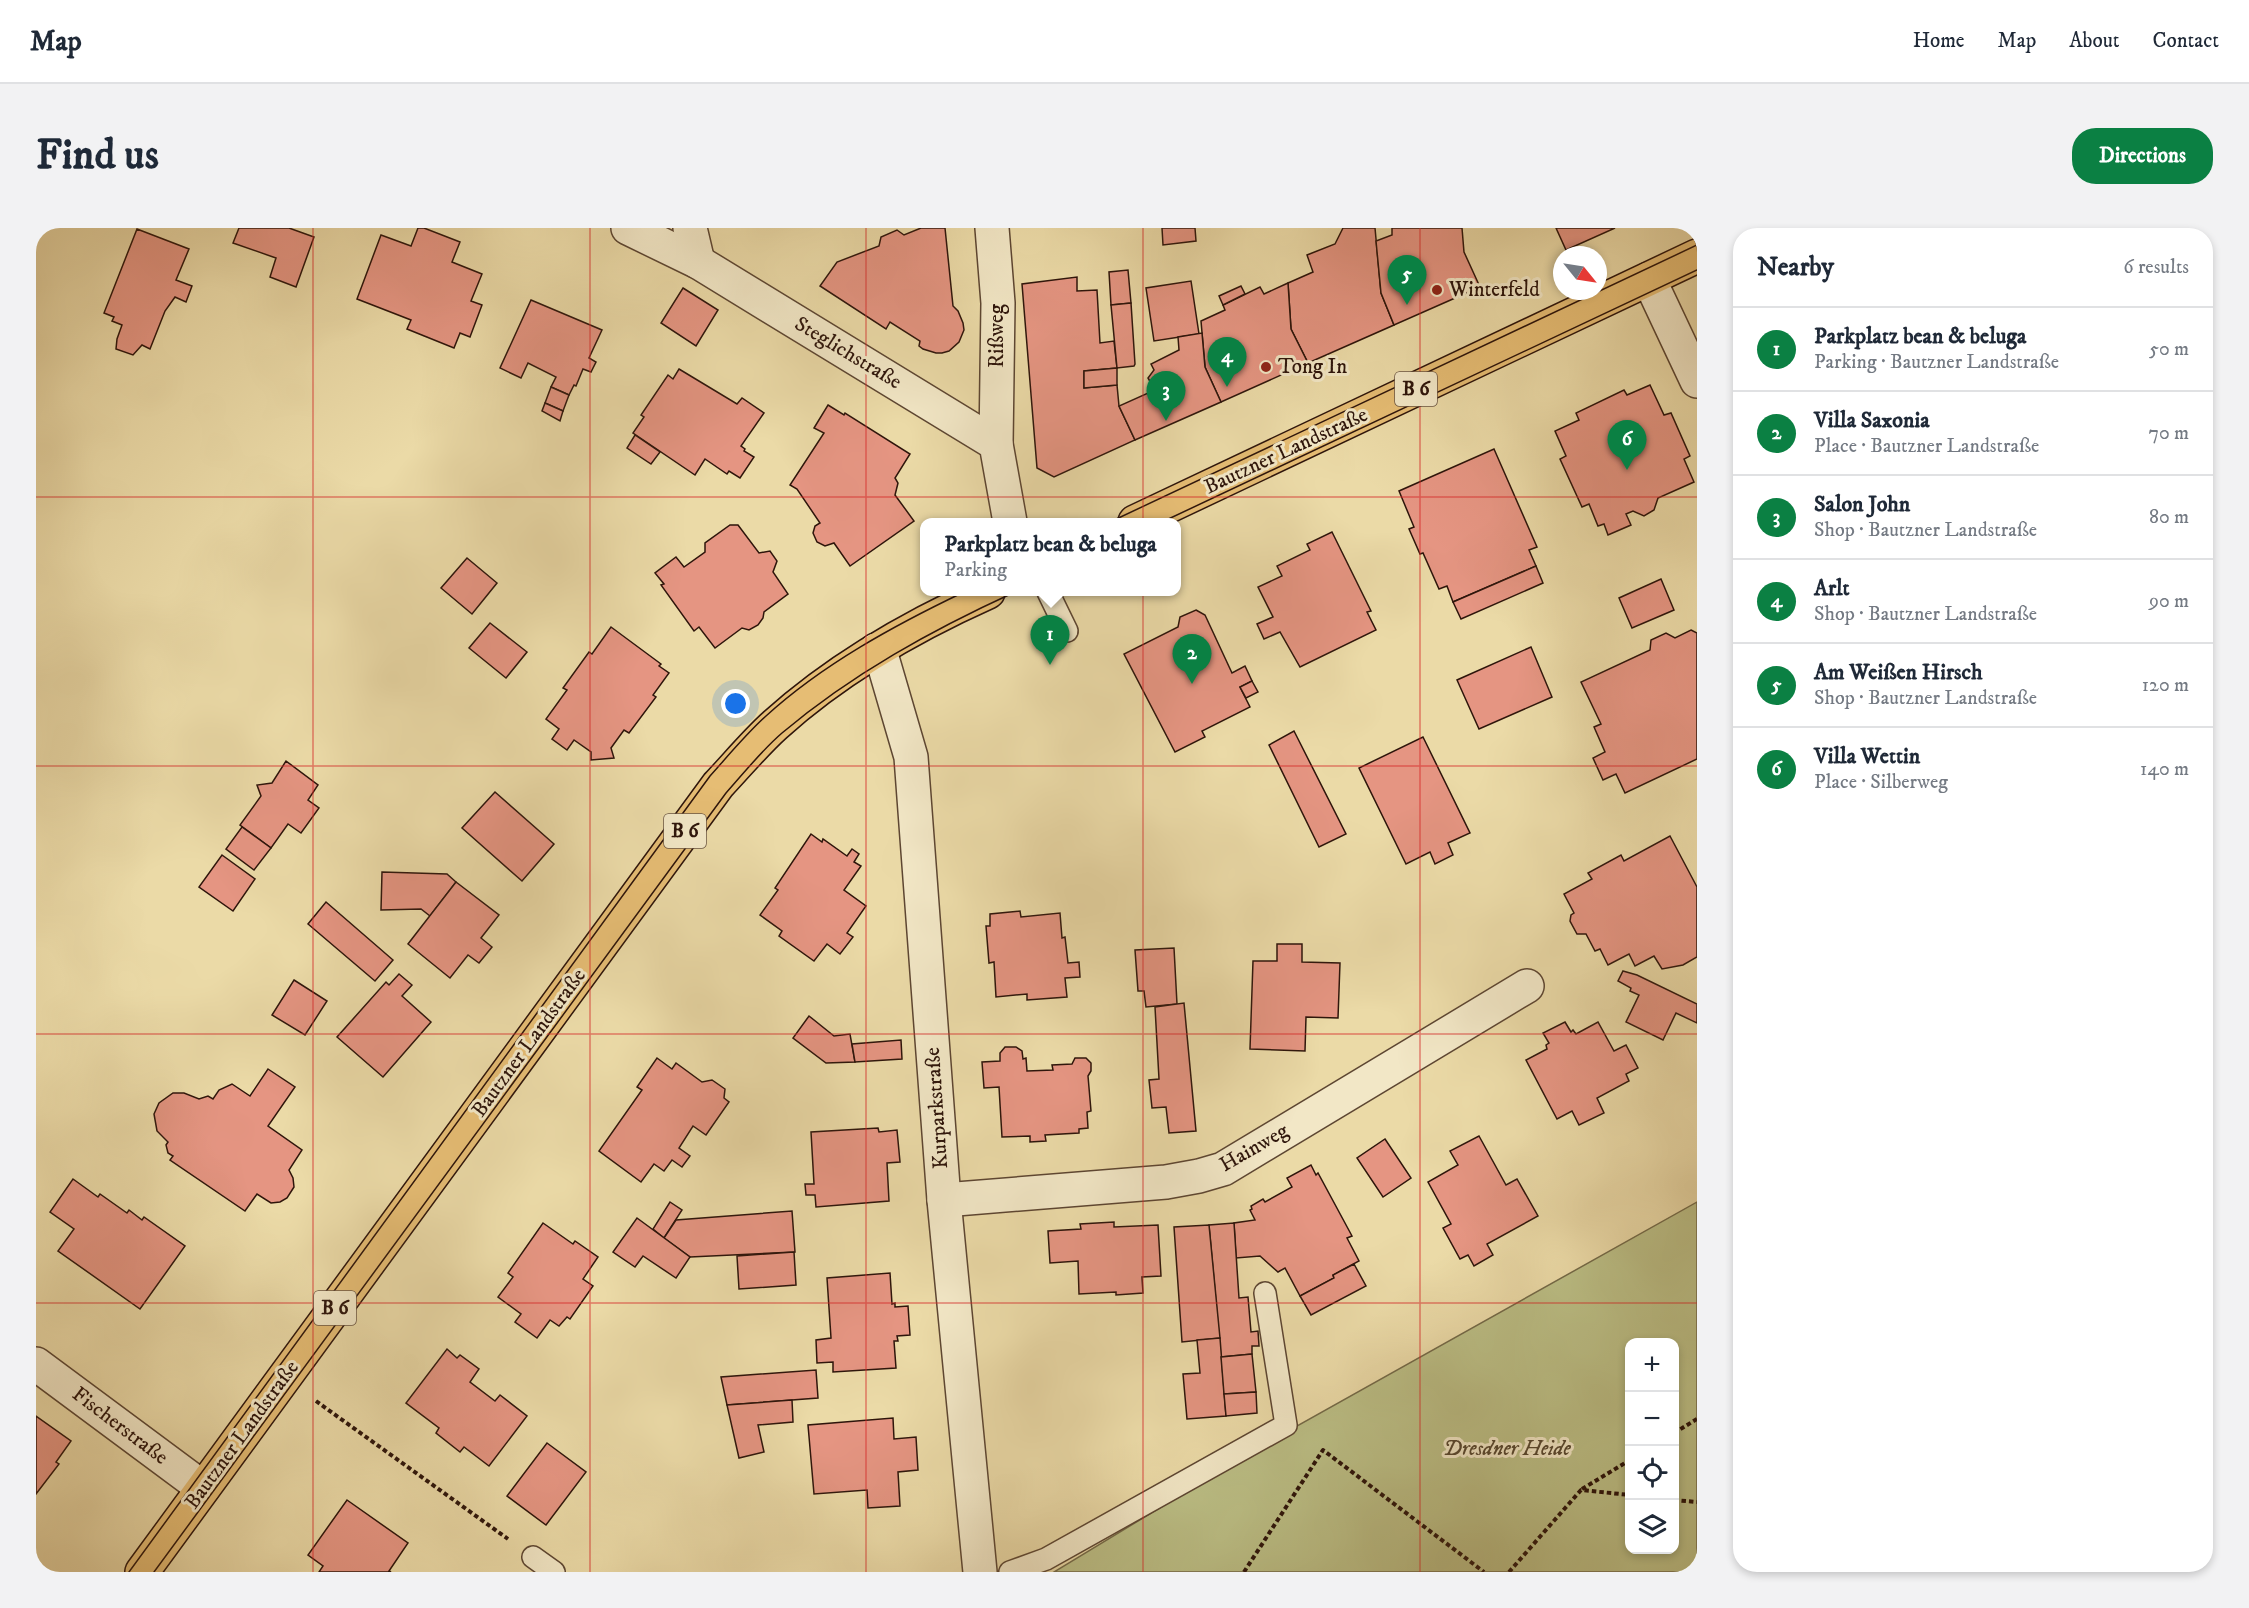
<!DOCTYPE html>
<meta charset="utf-8">
<style>
body{margin:0;font-family:"IM FELL DW Pica",serif;background:#f2f2f3;color:#1f2937}
.controls{position:absolute;right:18px;bottom:18px;display:grid;overflow:hidden;border-radius:12px;box-shadow:0 3px 9px #0003}
.controls button{width:54px;height:54px;display:grid;place-items:center;padding:0;border:0;border-bottom:2px solid #e0e1e3;background:#fff;color:#1f2937;font:30px sans-serif}
.compass{position:absolute;left:1517px;top:18px;width:54px;height:54px;border-radius:50%;background:#fff;box-shadow:0 3px 9px #0003;rotate:120deg}
.you{position:absolute;left:700px;top:476px;width:21px;height:21px;margin:-15px;border:4px solid #fff;border-radius:50%;background:#1a73e8;box-shadow:0 0 0 9px #1a73e833}
.badge{display:grid;place-items:center;width:39px;height:39px;border-radius:50%;background:#0b8043;color:#fff;font-size:20px;font-weight:700}
.pin{position:absolute;translate:-50% -50px;filter:drop-shadow(0 2px 3px #0008)}
.pin::after{content:'';position:absolute;top:32px;width:21px;height:18px;background:inherit;clip-path:polygon(0 0,100% 0,50% 100%)}
.popup{position:absolute;left:884px;top:290px;width:261px;height:78px;box-sizing:border-box;display:grid;place-content:center;border-radius:12px;background:#fff;filter:drop-shadow(0 2px 4px #0005);font-size:20px;white-space:nowrap;color:#747a83}
.popup b{font-size:22px;color:#1f2937}
.popup::after{content:'';position:absolute;left:50%;top:100%;margin-left:-12px;border:12px solid transparent;border-top-color:#fff}
.list{margin:0;padding:0;list-style:none}
h2{display:flex;justify-content:space-between;align-items:center;height:78px;margin:0;padding:0 24px;font-size:26px}
h2 small{font-size:20px;font-weight:400;color:#747a83}
.list li{display:grid;grid-template-columns:39px 1fr auto;gap:18px;align-items:center;box-sizing:border-box;height:84px;padding:0 24px;border-top:2px solid #e0e1e3}
.list b{display:block;font-size:22px;white-space:nowrap}
.list p{margin:0;font-size:20px;white-space:nowrap;color:#747a83}
.list em{font-size:20px;font-style:normal;color:#747a83}
.icon{flex:none;width:33px;height:33px;fill:none;stroke:currentColor;stroke-width:2;stroke-linecap:round;stroke-linejoin:round}
.map{position:relative;flex:none;width:1661px;height:1344px;overflow:hidden;border-radius:24px}
header{display:flex;align-items:center;gap:36px;box-sizing:border-box;height:84px;padding:0 30px;background:#fff;border-bottom:2px solid #e0e1e3}
header strong{font-size:28px}
nav{display:flex;gap:33px;margin-inline-start:auto;font-size:21px}
.intro{display:flex;align-items:center;justify-content:space-between;box-sizing:border-box;height:144px;padding:0 36px}
h1{margin:0;font-size:42px}
.button{padding:15px 27px;border-radius:24px;background:#0b8043;color:#fff;font-size:21px;font-weight:700}
main{display:flex;gap:36px;padding:0 36px}
aside{flex:1;background:#fff;border-radius:24px;box-shadow:0 3px 9px #0003}
.map>svg:first-child{display:block}
.green{fill:#bbbe85;stroke:#746a48;stroke-width:1.5;fill-rule:evenodd}
.building{fill:#e59582;stroke:#2e150b;stroke-width:1.5}
.lines{fill:none;stroke-linecap:round;stroke-linejoin:round}
.lane-casing{stroke:#5d4632;stroke-width:24}
.street-casing{stroke:#5d4632;stroke-width:36}
.primary-casing{stroke:#2e150b;stroke-width:36}
.path{stroke:#2e150b;stroke-width:4;stroke-dasharray:4.5 3;stroke-linecap:butt}
.lane{stroke:#f2e7c6;stroke-width:21}
.street{stroke:#f2e7c6;stroke-width:33}
.primary{stroke:#e6bd74;stroke-width:33}
.tram{stroke:#2e150b;stroke-width:1.5}
.grid{fill:none;stroke:#d62828;stroke-width:1.5;stroke-opacity:0.55}
.poi-dot{fill:#8f2418;stroke:#f2e7c6;stroke-width:2}
.labels{text-anchor:middle;dominant-baseline:central;stroke-width:6;stroke-linejoin:round;paint-order:stroke}
.shield{fill:#f2e7c6;stroke:#695443;stroke-width:1.5}
.shield-label{font-size:20px;font-weight:bold;fill:#2e150b}
.poi-label{font-size:21px;fill:#2e150b;stroke:#f2e7c6;text-anchor:start}
.street-label{font-size:21px;fill:#2e150b;stroke:#f2e7c6}
.park-label{font-size:21px;font-style:italic;fill:#584830;stroke:#f2e7c6}
</style>
<header>
<strong>Map</strong>
<nav><a>Home</a><a>Map</a><a>About</a><a>Contact</a></nav>
</header>
<div class="intro"><h1>Find us</h1><a class="button">Directions</a></div>
<main>
<div class="map">
<svg width="1661" height="1344" viewBox="0 0 1661 1344">
<rect width="100%" height="100%" fill="#ebdaa7"/>
<filter id="stains"><feTurbulence type="fractalNoise" baseFrequency=".00333" numOctaves="4"/><feColorMatrix values="0 0 0 0 .2 0 0 0 0 .09 0 0 0 0 .02 0 0 0 .5 -.17"/></filter>
<radialGradient id="worn" r=".72"><stop offset=".6" stop-color="#630" stop-opacity="0"/><stop offset="1" stop-color="#630" stop-opacity=".3"/></radialGradient>
<path class="green" d="M1661 974V1344H1018L1229 1216ZM1594 1114H1638V1322H1594Z"/>
<g class="building">
<path d="M203 0H253L278 9 260 59 234 49 240 30 197 15Z"/>
<path d="M382 0H388L424 14 416 34 446 46 435 73 446 77 434 109 424 105 418 120 371 101 375 92 321 71 345 7 375 18Z"/>
<path d="M885 0H909L917 78 922 83 927 95 928 102 923 114 913 123 906 125H900L887 121 883 118 884 113 854 94 850 101 784 58 801 34 843 18 845 9 861 2 868 7Z"/>
<path d="M1126 0H1159L1160 13 1127 17Z"/>
<path d="M1307 0H1339L1345 65 1358 97 1272 135 1255 101 1252 55 1277 44 1271 27 1299 16Z"/>
<path d="M1356 0H1426L1428 24 1444 59 1358 97 1345 65 1340 13 1356 7Z"/>
<path d="M1520 0H1579L1530 22Z"/>
<path d="M101 1 153 21 140 52 156 58 150 74 139 69 129 83 114 121 106 117 97 127 80 121 81 111 86 97 76 93 78 89 68 85Z"/>
<path d="M1092 42 1095 75 1075 77 1073 44Z"/>
<path d="M1041 49V63L1061 62 1064 115 1078 113 1081 140 1048 143V160L1081 157 1083 178 1099 212 1018 249 1001 240 986 56Z"/>
<path d="M1155 53 1163 106 1118 113 1110 60Z"/>
<path d="M1252 55 1255 101 1272 135 1185 174 1169 139 1165 93 1189 82 1187 77 1224 59 1228 66Z"/>
<path d="M1205 58 1209 66 1187 77 1183 68Z"/>
<path d="M647 60 682 82 660 118 625 95Z"/>
<path d="M495 72 566 102 553 130 560 134 555 144 547 141 540 158 538 157 533 167 515 159 520 149 492 135 485 150 464 140Z"/>
<path d="M1095 75 1099 136 1098 138 1081 140 1075 77Z"/>
<path d="M1166 105 1169 139 1185 174 1099 212 1083 178 1119 162 1112 150 1118 142 1115 136 1143 122 1142 109Z"/>
<path d="M1081 140V157L1048 160V143Z"/>
<path d="M643 141 701 176 706 170 728 185 705 218 709 221 708 223 718 229 704 250 693 243 691 246 669 231 659 247 597 205 608 189 605 187 632 147 637 151Z"/>
<path d="M1614 157 1628 187 1635 185 1654 228 1648 231 1658 254 1622 270 1618 282 1608 288 1597 283 1590 286 1595 297 1572 307 1568 296 1562 298 1553 276 1546 279 1524 231 1530 228 1519 203 1543 192 1540 185 1588 162 1591 167Z"/>
<path d="M515 159 533 167 527 183 509 175Z"/>
<path d="M509 175 527 183 524 193 506 183Z"/>
<path d="M792 177 808 187 809 185 874 226 859 250 862 255 859 267 878 293 814 338 798 315 789 318 781 314 777 305 779 298 784 295 761 261 754 257 788 205 778 200Z"/>
<path d="M599 207 624 224 615 236 591 220Z"/>
<path d="M1458 221 1501 319 1493 322 1500 338 1417 374 1411 358 1403 361 1387 325 1384 326 1373 301 1378 299 1363 263Z"/>
<path d="M694 297H702L723 325 734 323 741 333 737 344 752 366 728 384 727 390 722 397 713 402 706 400 679 420 663 399 658 403 625 357 628 356 619 345 640 329 648 339 669 324V315Z"/>
<path d="M1296 304 1335 383 1331 384 1340 402 1264 439 1244 404 1228 411 1221 396 1237 389 1222 359 1246 348 1241 338 1274 322 1271 316Z"/>
<path d="M431 330 461 355 436 386 405 360Z"/>
<path d="M1500 338 1507 355 1425 391 1417 374Z"/>
<path d="M1625 351 1638 382 1596 400 1583 370Z"/>
<path d="M1160 382 1169 387 1196 445 1209 438 1216 453 1204 459 1214 479 1166 503 1169 509 1139 524 1088 426 1142 399 1144 389Z"/>
<path d="M454 395 491 424 470 450 433 420Z"/>
<path d="M575 399 625 436 623 438 633 445 617 467 620 469 593 505 588 502 575 520 578 530 555 532V524L538 512 531 522 516 511 523 501 510 491 531 462 527 460 553 424 556 426Z"/>
<path d="M1655 402 1661 405V531L1589 565 1580 546 1567 552 1557 530 1569 524 1558 499 1565 496 1545 454 1614 422 1615 412 1630 405 1639 410Z"/>
<path d="M1495 419 1516 469 1443 501 1421 452Z"/>
<path d="M1216 453 1222 464 1210 470 1204 459Z"/>
<path d="M1258 503 1310 606 1283 619 1233 517Z"/>
<path d="M1387 509 1434 605 1412 615 1417 627 1399 636 1394 624 1370 636 1323 540Z"/>
<path d="M250 533 282 557 272 572 283 580 265 605 252 596 235 620 204 597 225 568 221 557 236 555Z"/>
<path d="M459 564 518 616 486 653 426 600Z"/>
<path d="M206 599 235 620 218 642 190 621Z"/>
<path d="M775 606 786 614 787 611 811 628 816 621 823 626 818 634 825 638 808 662 830 678 811 705 817 709 804 726 791 716 778 733 743 708 746 703 724 687 742 662 739 660Z"/>
<path d="M1634 608 1661 659V729L1647 737 1626 741 1618 728 1599 738 1593 726 1572 737 1564 721 1559 723 1550 706H1541L1534 693 1535 687 1538 685 1528 666 1556 651 1552 645 1585 627 1588 633Z"/>
<path d="M186 627 219 651 197 683 163 659Z"/>
<path d="M346 644 411 646 420 654 394 688 385 681 345 682Z"/>
<path d="M420 654 463 687 445 710 456 719 443 735 432 727 414 750 372 716Z"/>
<path d="M290 674 357 732 339 753 272 696Z"/>
<path d="M984 683 985 689 1024 685 1026 710 1029 709 1032 735 1043 734 1044 749 1029 750 1031 769 991 772V766L960 769 958 734 953 735 950 698H954V686Z"/>
<path d="M1241 716H1266V734L1304 735 1302 790 1270 789 1269 823 1214 821 1217 733H1241Z"/>
<path d="M1138 720 1141 776 1110 779 1108 763H1102L1099 722Z"/>
<path d="M1587 743 1601 747 1661 776V795L1640 785 1627 812 1590 794 1603 767 1594 763 1595 760 1582 753Z"/>
<path d="M363 746 376 757 366 768 395 794 347 849 301 809 350 754 353 757Z"/>
<path d="M258 752 291 773 269 807 236 787Z"/>
<path d="M1148 775 1160 903 1133 905 1130 879 1116 880 1113 852 1123 851 1119 779Z"/>
<path d="M773 788 798 808 814 806 819 834 790 835 757 810Z"/>
<path d="M1529 794 1535 804 1537 802 1540 806 1562 794 1578 823 1590 817 1602 840 1590 846 1593 853 1561 870 1568 885 1543 897 1536 883 1521 891 1490 832 1511 821 1510 817 1513 815 1507 805Z"/>
<path d="M865 812 866 831 819 834 816 816Z"/>
<path d="M969 819H980L986 823 987 831 990 830 991 843 1017 842 1016 837 1036 836 1039 830H1050L1055 835V843L1052 848 1055 883 1051 884 1052 900 1043 901V905L1009 907 1010 913 994 914V908L966 909 963 859 948 860 946 834 964 833V825Z"/>
<path d="M621 830 636 841 640 835 666 854 676 852 689 861 688 870 693 874 670 907 657 898 643 920 654 928 646 939 636 932 628 943 618 936 605 954 563 923 606 862 601 859Z"/>
<path d="M232 841 259 859 232 898 266 922 253 942 257 950 258 959 251 970 244 974 235 975 221 966 209 983 134 932 137 928 132 925 130 917 132 914 121 903 118 886 123 875 137 865H148L163 871 172 868 177 871 183 862 196 856 214 868Z"/>
<path d="M842 900 843 904 861 902 864 934 851 935 853 973 780 979 779 967H770L769 956H778L775 904Z"/>
<path d="M1443 908 1470 957 1481 951 1502 988 1451 1016 1457 1027 1438 1038 1432 1027 1424 1031 1407 1000 1415 996 1392 954 1422 937 1414 923Z"/>
<path d="M1349 911 1375 950 1347 969 1321 930Z"/>
<path d="M1275 937 1280 947 1282 945 1316 1008 1311 1010 1323 1033 1297 1047 1298 1050 1264 1068 1249 1040 1242 1044 1224 1028 1200 1030 1198 995 1219 992 1214 982 1216 981 1215 978 1227 971 1229 974 1256 959 1251 950Z"/>
<path d="M37 951 62 969 64 966 91 985 93 982 106 992 108 989 149 1018 104 1081 22 1023 38 1001 14 984Z"/>
<path d="M634 974 646 982 628 1010 617 1001Z"/>
<path d="M756 983 759 1024 654 1029 628 1010 640 992Z"/>
<path d="M601 990 654 1029 640 1050 607 1028 599 1039 577 1024Z"/>
<path d="M1078 994V999L1122 997 1125 1048 1106 1049 1107 1065 1080 1067V1064L1043 1066 1042 1033 1014 1035 1012 1003 1045 1001 1044 996Z"/>
<path d="M507 995 537 1016 539 1013 562 1029 547 1051 557 1058 534 1091 531 1089 523 1098 514 1092 501 1110 479 1094 485 1086 462 1069 477 1049 472 1045Z"/>
<path d="M1198 995 1203 1070 1212 1069 1215 1104 1222 1103 1223 1118H1216V1126L1185 1129 1173 997Z"/>
<path d="M1173 997 1184 1110 1146 1114 1138 999Z"/>
<path d="M758 1024 760 1057 703 1061 701 1028Z"/>
<path d="M1318 1036 1330 1058 1275 1087 1264 1068 1298 1050 1297 1047Z"/>
<path d="M854 1045 856 1076 859 1075V1079L872 1078 874 1107 861 1108 862 1113H858L860 1140 797 1144V1134L781 1135 780 1112 795 1110 791 1050Z"/>
<path d="M1184 1110 1190 1188 1151 1191 1147 1146 1164 1145 1161 1112Z"/>
<path d="M411 1121 421 1130 424 1127 443 1141 434 1154 459 1173 464 1167 491 1188 453 1238 428 1219 424 1224 400 1205 403 1200 370 1175Z"/>
<path d="M1216 1126 1220 1164 1188 1166 1185 1129Z"/>
<path d="M780 1142 782 1170 691 1177 685 1149Z"/>
<path d="M1220 1164 1221 1185 1190 1188 1188 1166Z"/>
<path d="M756 1172 757 1194 722 1197 728 1224 703 1230 691 1177Z"/>
<path d="M0 1188 35 1213 20 1234 23 1236 0 1266Z"/>
<path d="M857 1190 858 1211 880 1209 882 1242 862 1244 864 1278 832 1280 831 1262 778 1266 772 1197Z"/>
<path d="M511 1215 550 1244 510 1297 471 1268Z"/>
<path d="M311 1272 372 1315 353 1343 355 1344H283L287 1338 272 1327Z"/>
</g>
<g class="lines">
<defs>
<g id="lane">
<path d="M1012 364 1031 403"/>
<path d="M497 1329 518 1344"/>
<path d="M974 1344 1010 1331 1250 1197 1229 1065"/>
</g>
<g id="street">
<path d="M592 0 662 34 960 216 974 294"/>
<path d="M654 0 662 34"/>
<path d="M956 0 962 75 960 216"/>
<path d="M1613 51 1661 153"/>
<path d="M840 422 847 433 875 529 908 972 944 1344"/>
<path d="M908 972 1130 954 1163 948 1187 941 1491 758"/>
<path d="M0 1136 167 1260"/>
</g>
<g id="primary">
<path d="M1099 294 1661 28"/>
<path d="M106 1344 682 557C701 537 719 515 739 497 802 440 876 398 952 364"/>
</g>
</defs>
<use href="#lane" class="lane-casing"/>
<use href="#street" class="street-casing"/>
<use href="#primary" class="primary-casing"/>
<g class="path">
<path d="M280 1173 472 1311"/>
<path d="M1638 1205 1661 1191"/>
<path d="M1546 1261 1594 1232"/>
<path d="M1638 1272 1661 1274"/>
<path d="M1208 1344 1287 1222 1448 1344"/>
<path d="M1473 1344 1545 1262 1594 1267"/>
</g>
<use href="#lane" class="lane"/>
<use href="#street" class="street"/>
<use href="#primary" class="primary"/>
<g class="tram">
<path d="M1074 294 1661 17"/>
<path d="M1126 294 1661 42"/>
<path d="M93 1344 674 548C692 528 710 506 730 488 787 436 859 397 928 364"/>
<path d="M118 1344 690 565C708 545 725 523 746 505 816 446 896 402 979 364"/>
</g>
</g>
<path class="grid" d="M277 0V1344M554 0V1344M830 0V1344M1107 0V1344M1384 0V1344M0 269H1661M0 538H1661M0 806H1661M0 1075H1661"/>
<g class="poi-dot">
<circle cx="1401" cy="62" r="6"/>
<circle cx="1230" cy="139" r="6"/>
</g>
<g class="labels">
<g class="shield">
<rect x="1359" y="144" width="42" height="34" rx="4.5"/>
<rect x="628" y="586" width="42" height="34" rx="4.5"/>
<rect x="278" y="1063" width="42" height="34" rx="4.5"/>
</g>
<g class="shield-label">
<text x="1380" y="161">B 6</text>
<text x="649" y="603">B 6</text>
<text x="299" y="1080">B 6</text>
</g>
<g class="poi-label">
<text x="1413" y="62">Winterfeld</text>
<text x="1242" y="139">Tong In</text>
</g>
<g class="street-label">
<text transform="translate(961 108) rotate(-90)">Rißweg</text>
<text transform="translate(812 125) rotate(31)">Steglichstraße</text>
<text transform="translate(1250 223) rotate(-25)">Bautzner Landstraße</text>
<text transform="translate(493 815) rotate(-54)">Bautzner Landstraße</text>
<text transform="translate(901 880) rotate(-94)">Kurparkstraße</text>
<text transform="translate(1218 920) rotate(-30)">Hainweg</text>
<text transform="translate(84 1198) rotate(37)">Fischerstraße</text>
<text transform="translate(206 1207) rotate(-54)">Bautzner Landstraße</text>
</g>
<g class="park-label">
<text x="1471" y="1221">Dresdner Heide</text>
</g>
</g>
<rect width="100%" height="100%" filter="url(#stains)"/>
<rect width="100%" height="100%" fill="url(#worn)"/>
</svg>
<div class="controls">
<button>+</button>
<button>−</button>
<button><svg class="icon" aria-label="locate" viewBox="0 0 24 24"><circle cx="12" cy="12" r="6"/><path d="M12 2v4M12 18v4M2 12h4M18 12h4"/></svg></button>
<button><svg class="icon" aria-label="layers" viewBox="0 0 24 24"><path d="M12 4l9 5-9 5-9-5zM3 14l9 5 9-5"/></svg></button>
</div>
<svg class="compass" viewBox="-18 -18 36 36"><path d="M0-13l5 13h-10z" fill="#e53935"/><path d="M0 13l5-13h-10z" fill="#747a83"/></svg>
<div class="you"></div>
<div class="pin badge" style="left:1014px;top:437px">1</div>
<div class="popup"><b>Parkplatz bean &amp; beluga</b>Parking</div>
<div class="pin badge" style="left:1156px;top:456px">2</div>
<div class="pin badge" style="left:1130px;top:193px">3</div>
<div class="pin badge" style="left:1191px;top:159px">4</div>
<div class="pin badge" style="left:1371px;top:77px">5</div>
<div class="pin badge" style="left:1591px;top:242px">6</div>
</div>
<aside>
<h2>Nearby<small>6 results</small></h2>
<ul class="list">
<li><span class="badge">1</span><div><b>Parkplatz bean &amp; beluga</b><p>Parking · Bautzner Landstraße</p></div><em>50 m</em></li>
<li><span class="badge">2</span><div><b>Villa Saxonia</b><p>Place · Bautzner Landstraße</p></div><em>70 m</em></li>
<li><span class="badge">3</span><div><b>Salon John</b><p>Shop · Bautzner Landstraße</p></div><em>80 m</em></li>
<li><span class="badge">4</span><div><b>Arlt</b><p>Shop · Bautzner Landstraße</p></div><em>90 m</em></li>
<li><span class="badge">5</span><div><b>Am Weißen Hirsch</b><p>Shop · Bautzner Landstraße</p></div><em>120 m</em></li>
<li><span class="badge">6</span><div><b>Villa Wettin</b><p>Place · Silberweg</p></div><em>140 m</em></li>
</ul>
</aside>
</main>
